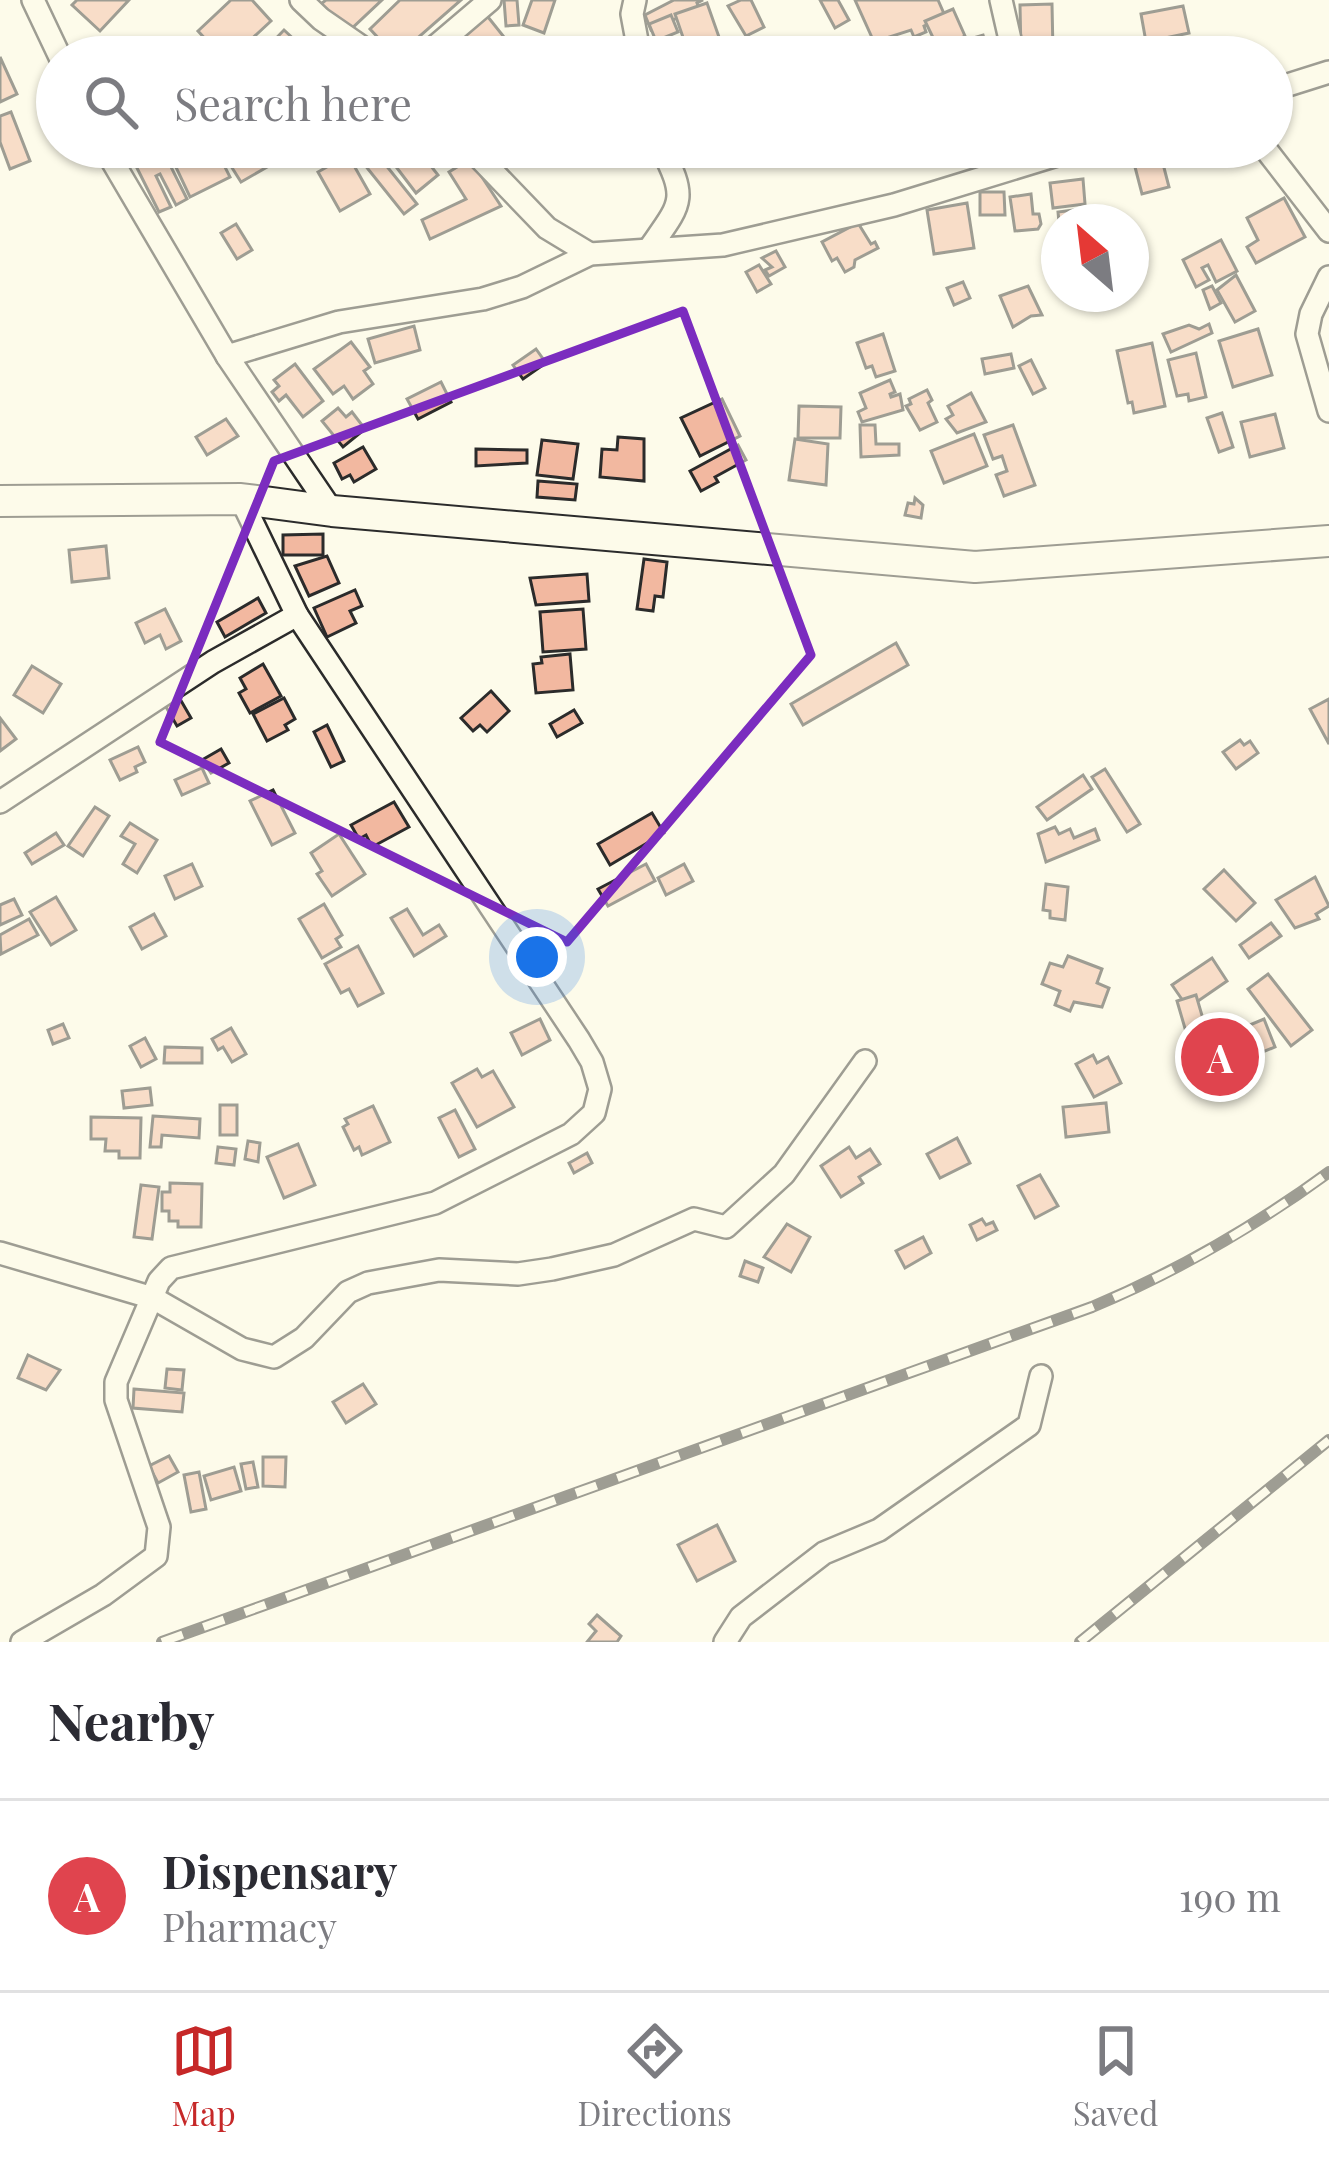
<!DOCTYPE html>
<style>
body{margin:0;font-family:"Playfair Display",serif;background:#f2f2f3;color:#2b2b33}
.compass{position:absolute;left:1041px;top:204px;width:108px;height:108px;border-radius:50%;background:#fff;box-shadow:0 3px 9px #0004;rotate:332deg}
.you{position:absolute;left:537px;top:957px;width:42px;height:42px;margin:-30px;border:9px solid #fff;border-radius:50%;background:#1a73e8;box-shadow:0 0 0 18px #1a73e833}
.badge{display:grid;place-items:center;width:78px;height:78px;border-radius:50%;background:#c62828;color:#fff;font-size:39px;font-weight:700}
.pin{position:absolute;translate:-50% -50%;border:6px solid #fff;box-shadow:0 3px 12px #0006}
.list{margin:0;padding:0;list-style:none}
h2{display:flex;justify-content:space-between;align-items:center;height:156px;margin:0;padding:0 48px;font-size:51px}
h2 small{font-size:39px;font-weight:400;color:#7c7c81}
.list li{display:grid;grid-template-columns:78px 1fr auto;gap:36px;align-items:center;box-sizing:border-box;height:192px;padding:0 48px;border-top:3px solid #e1e1e2}
.list b{display:block;font-size:45px;white-space:nowrap}
.list p{margin:0;font-size:39px;white-space:nowrap;color:#7c7c81}
.list em{font-size:39px;font-style:normal;color:#7c7c81}
.icon{flex:none;width:66px;height:66px;fill:none;stroke:currentColor;stroke-width:2;stroke-linecap:round;stroke-linejoin:round}
.map{position:relative;flex:none;width:1329px;height:1642px;overflow:hidden}
.search{position:absolute;background:#fff;box-shadow:0 3px 9px #0004;left:36px;right:36px;top:36px;height:132px;display:flex;align-items:center;gap:30px;box-sizing:border-box;padding:0 42px;border-radius:66px;color:#7c7c81;font-size:45px}
.sheet{height:348px;background:#fff}
nav{display:flex;justify-content:space-around;align-items:center;box-sizing:border-box;height:168px;border-top:3px solid #e1e1e2;background:#fff;font-size:33px;color:#7c7c81}
nav a{display:grid;justify-items:center;gap:6px}
nav .on{color:#c62828}
.map>svg:first-child{display:block}
.building{fill:#f2b8a0;stroke:#2b2b2b;stroke-width:3}
.lines{fill:none;stroke-linecap:round;stroke-linejoin:round}
.street-casing{stroke:#2b2b2b;stroke-width:26}
.secondary-casing{stroke:#2b2b2b;stroke-width:34}
.street{stroke:#fdfbea;stroke-width:21}
.secondary{stroke:#fdfbea;stroke-width:30}
.rail-casing{stroke:#2b2b2b;stroke-width:12}
.rail{stroke:#fdfbea;stroke-width:8;stroke-dasharray:22;stroke-linecap:butt}
.marked{fill:none;stroke:#7b2cbf;stroke-width:9;stroke-linejoin:round}
</style>
<div class="map">
<svg width="1329" height="1642" viewBox="0 0 1329 1642">
<rect width="100%" height="100%" fill="#fdfbea"/>
<g class="building">
<path d="M77 0H129L100 31 72 5Z"/>
<path d="M231 0H252L271 21 232 57H222L198 31Z"/>
<path d="M326 0H382L349 31 317 7Z"/>
<path d="M400 0H461L396 57 370 29Z"/>
<path d="M504 0H517L519 25 506 26Z"/>
<path d="M532 0H555L544 33 523 25Z"/>
<path d="M703 0 697 3 699 8 651 30 645 15 674 0Z"/>
<path d="M741 0H751L764 27 746 36 728 6Z"/>
<path d="M820 0H838L849 20 835 28Z"/>
<path d="M855 0H938L945 16 924 26 926 32 914 37 911 30 874 42Z"/>
<path d="M707 3 719 37 687 49 675 14Z"/>
<path d="M1052 4 1053 52 1021 54 1020 5Z"/>
<path d="M1183 6 1189 33 1146 42 1141 14Z"/>
<path d="M953 9 965 36 938 48 925 21Z"/>
<path d="M484 12 504 37 480 57H467L452 39Z"/>
<path d="M671 15 678 32 656 41 649 24Z"/>
<path d="M284 30 313 57H258Z"/>
<path d="M983 35 989 57H953L949 45Z"/>
<rect x="1059" y="43" width="18" height="13"/>
<path d="M0 57 17 94 0 102Z"/>
<path d="M11 112 30 161 10 169 0 142V116Z"/>
<path d="M138 147 148 166 151 165 142 147H150L157 162 177 152 175 148 158 156 154 147H199L201 151 215 147 230 177 190 197 175 165 171 167 187 199 176 205 160 174 156 176 171 207 159 212 127 148Z"/>
<path d="M219 147H302L241 182Z"/>
<path d="M381 147H416L438 175 416 193Z"/>
<path d="M373 149 417 204 404 214 360 159Z"/>
<path d="M348 155 370 194 340 211 318 172Z"/>
<path d="M470 159 501 206 430 239 422 220 466 199 449 172Z"/>
<path d="M1162 160 1169 187 1142 194 1135 167Z"/>
<path d="M1083 179 1085 204 1053 208 1050 183Z"/>
<path d="M980 192H1004L1005 215H980Z"/>
<path d="M1031 194 1033 214H1039L1041 224 1038 229 1015 231 1010 197Z"/>
<path d="M1284 198 1305 237 1256 263 1247 247 1258 240 1247 218Z"/>
<path d="M967 203 974 248 934 254 927 210Z"/>
<path d="M1090 208 1092 222H1059L1058 212Z"/>
<path d="M858 223 871 244 875 242 878 248 855 260 854 267 845 272 837 258 832 261 822 242Z"/>
<path d="M236 224 252 250 237 259 221 233Z"/>
<path d="M1221 240 1237 271 1216 282 1208 265 1202 268 1209 280 1196 287 1183 260Z"/>
<path d="M776 251 785 267 769 276 765 270 772 267 762 258Z"/>
<path d="M759 265 771 284 757 292 746 272Z"/>
<path d="M1236 275 1255 311 1235 322 1217 290Z"/>
<path d="M963 282 970 298 954 305 947 288Z"/>
<path d="M1028 286 1042 315 1031 316 1013 327 1000 296Z"/>
<path d="M1212 286 1221 303 1210 309 1203 290Z"/>
<path d="M1209 324 1212 333 1171 352 1163 334 1189 325 1199 329Z"/>
<path d="M414 326 420 350 375 363 368 339Z"/>
<path d="M1258 329 1272 375 1233 387 1219 341Z"/>
<path d="M883 334 895 371 876 377 872 366 866 368 857 343Z"/>
<path d="M351 342 370 367 364 371 373 384 353 399 344 386 333 394 314 369Z"/>
<path d="M1152 343 1165 406 1134 413 1132 402 1128 403 1117 351Z"/>
<path d="M536 349 546 363 523 379 513 365Z"/>
<path d="M1196 353 1206 397 1189 401 1188 394 1177 396 1168 360Z"/>
<path d="M1011 354 1014 368 985 374 982 359Z"/>
<path d="M1031 360 1045 388 1033 394 1019 366Z"/>
<path d="M295 364 323 401 303 417 286 395 279 401 272 392 279 386 274 380Z"/>
<path d="M890 380 895 392 890 394 891 397 900 394 903 410 862 422 858 412 866 408 860 393Z"/>
<path d="M441 382 451 402 418 419 407 399Z"/>
<path d="M927 390 932 400 928 403 937 422 920 430 906 406 911 404 909 399Z"/>
<path d="M971 393 986 422 957 433 946 419 953 415 948 406Z"/>
<path d="M722 399 740 436 700 456 681 418Z"/>
<path d="M799 406 841 407 840 438H798Z"/>
<path d="M338 408 346 417 352 412 365 429 343 447 322 421Z"/>
<path d="M1222 413 1233 447 1219 452 1207 418Z"/>
<path d="M1275 414 1284 448 1250 457 1241 422Z"/>
<path d="M226 419 238 436 207 455 196 437Z"/>
<path d="M860 425H875L876 444H899V455L861 457Z"/>
<path d="M1013 425 1035 485 1004 496 996 475 1007 471 1002 456 993 459 984 435Z"/>
<path d="M974 434 987 466 944 483 931 451Z"/>
<path d="M618 437 644 439V481L600 477 602 449 617 450Z"/>
<path d="M795 439 828 444 826 485 789 480Z"/>
<path d="M542 440 578 444 573 479 537 475Z"/>
<path d="M738 445 746 460 715 477 718 482 701 491 690 471Z"/>
<path d="M363 447 376 469 354 482 350 475 342 479 334 463Z"/>
<path d="M476 449 527 450V463L476 466Z"/>
<path d="M538 481 577 484 575 500 537 497Z"/>
<path d="M915 498 923 505 921 518 905 515 908 503 914 504Z"/>
<path d="M323 534V555H283V535Z"/>
<path d="M106 546 109 578 72 582 69 550Z"/>
<path d="M327 556 339 583 309 596 295 566Z"/>
<path d="M644 559 667 562 663 597 655 596 653 611 637 609Z"/>
<path d="M587 574 589 601 536 605 530 578Z"/>
<path d="M355 590 362 606 350 611 356 623 327 637 314 608Z"/>
<path d="M258 598 266 613 225 637 217 622Z"/>
<path d="M165 609 181 641 166 649 160 635 145 643 136 623Z"/>
<path d="M583 609 586 649 543 652 540 612Z"/>
<path d="M896 643 908 665 803 725 791 704Z"/>
<path d="M570 654 573 690 536 693 533 664 542 663 541 657Z"/>
<path d="M263 664 281 696 250 713 239 693 246 689 240 678Z"/>
<path d="M32 666 61 684 43 713 14 695Z"/>
<path d="M491 691 509 711 487 732 480 725 473 731 461 718Z"/>
<path d="M176 692 191 718 177 726 162 700Z"/>
<path d="M284 698 295 719 285 725 288 730 267 741 253 714Z"/>
<path d="M1329 699V744L1310 709Z"/>
<path d="M574 710 582 723 557 737 550 724Z"/>
<path d="M0 718 16 739 0 751Z"/>
<path d="M327 725 344 761 331 767 314 732Z"/>
<path d="M1240 740 1244 745 1250 741 1258 753 1236 769 1223 752Z"/>
<path d="M138 747 145 762 135 767 137 772 120 780 110 760Z"/>
<path d="M221 749 229 763 211 773 202 760Z"/>
<path d="M202 768 209 783 182 795 175 780Z"/>
<path d="M1105 769 1140 824 1127 832 1092 777Z"/>
<path d="M1083 775 1092 789 1047 820 1037 807Z"/>
<path d="M273 790 295 833 272 845 250 801Z"/>
<path d="M394 802 409 827 372 847 366 835 359 839 351 825Z"/>
<path d="M95 807 109 816 83 856 68 846Z"/>
<path d="M652 813 664 833 610 865 598 844Z"/>
<path d="M130 823 157 840 137 873 123 864 135 844 121 836Z"/>
<path d="M1055 827 1059 834 1070 829 1074 838 1095 829 1099 840 1046 862 1038 834Z"/>
<path d="M56 833 64 845 32 864 25 853Z"/>
<path d="M339 834 365 874 332 896 317 874 322 871 311 853Z"/>
<path d="M192 864 202 886 175 899 165 876Z"/>
<path d="M646 864 655 881 608 906 598 889Z"/>
<path d="M684 864 693 881 666 895 658 878Z"/>
<path d="M1224 870 1255 903 1236 921 1204 889Z"/>
<path d="M1315 877 1329 906 1316 914 1319 919 1295 928 1276 900Z"/>
<path d="M1046 884 1068 887 1065 920 1050 918V911L1043 910Z"/>
<path d="M56 897 76 930 51 945 30 912Z"/>
<path d="M14 899 22 915 0 925V905Z"/>
<path d="M324 904 342 935 336 939 341 947 322 958 299 919Z"/>
<path d="M407 909 423 935 439 925 446 936 414 956 391 918Z"/>
<path d="M154 914 166 936 142 949 130 927Z"/>
<path d="M29 919 38 935 1 954 0 935Z"/>
<path d="M1271 923 1281 936 1249 958 1240 945Z"/>
<path d="M358 946 383 993 358 1006 349 989 341 993 325 964Z"/>
<path d="M1068 956 1102 969 1097 983 1109 988 1102 1007 1074 1002 1070 1011 1055 1005 1060 991 1042 984 1050 963 1063 967Z"/>
<path d="M1212 958 1227 981 1188 1008 1172 985Z"/>
<path d="M1268 974 1312 1030 1291 1046 1248 989Z"/>
<path d="M1196 995 1208 1036 1189 1042 1177 1001Z"/>
<path d="M540 1019 550 1040 522 1055 511 1033Z"/>
<path d="M1264 1019 1275 1047 1201 1077 1190 1051 1203 1054 1209 1042Z"/>
<path d="M63 1024 69 1038 53 1044 48 1030Z"/>
<path d="M231 1028 246 1054 232 1062 223 1047 218 1050 212 1039Z"/>
<path d="M145 1038 156 1059 141 1067 130 1046Z"/>
<path d="M165 1047 202 1048V1063H164Z"/>
<path d="M1093 1055 1097 1063 1108 1057 1121 1083 1094 1097 1076 1064Z"/>
<path d="M477 1069 482 1077 493 1071 514 1107 477 1127 452 1083Z"/>
<path d="M150 1088 152 1105 124 1108 122 1091Z"/>
<path d="M1106 1103 1109 1132 1066 1137 1063 1107Z"/>
<rect x="220" y="1105" width="17" height="30"/>
<path d="M373 1106 390 1142 362 1155 359 1147 354 1150 343 1127 348 1124 345 1119Z"/>
<path d="M455 1110 475 1149 459 1157 439 1118Z"/>
<path d="M153 1116 200 1119 199 1138 162 1135 161 1147H150Z"/>
<path d="M91 1117 141 1118 140 1158H119V1151H105L106 1139H91Z"/>
<path d="M957 1138 970 1163 940 1178 927 1154Z"/>
<path d="M248 1141 260 1143 258 1162 245 1159Z"/>
<path d="M298 1144 315 1185 284 1198 267 1157Z"/>
<path d="M218 1147 236 1149 234 1165 216 1163Z"/>
<path d="M849 1147 856 1158 870 1149 880 1164 859 1177 863 1183 841 1197 821 1166Z"/>
<path d="M587 1153 592 1163 574 1173 569 1163Z"/>
<path d="M1040 1175 1058 1206 1035 1218 1018 1186Z"/>
<path d="M170 1183 202 1184 201 1227H178V1221H169V1211H162V1192H170Z"/>
<path d="M141 1185 159 1187 152 1239 134 1237Z"/>
<path d="M982 1219 986 1225 993 1222 997 1230 977 1240 970 1225Z"/>
<path d="M787 1224 810 1237 791 1272 764 1257Z"/>
<path d="M923 1237 931 1253 905 1268 896 1251Z"/>
<path d="M745 1261 763 1268 758 1282 740 1276Z"/>
<path d="M28 1355 60 1370 46 1390 18 1378Z"/>
<path d="M167 1369 184 1370 182 1390 165 1388Z"/>
<path d="M363 1384 376 1404 346 1423 333 1402Z"/>
<path d="M134 1389 184 1393 182 1412 133 1408Z"/>
<path d="M169 1456 178 1472 158 1483 149 1466Z"/>
<path d="M263 1457H286L285 1487 263 1486Z"/>
<path d="M253 1462 258 1487 246 1489 241 1464Z"/>
<path d="M234 1467 241 1491 211 1500 204 1476Z"/>
<path d="M199 1472 206 1509 191 1512 184 1475Z"/>
<path d="M717 1525 735 1561 697 1581 678 1545Z"/>
<path d="M597 1615 621 1636 617 1642H587L596 1631 589 1624Z"/>
</g>
<g class="lines">
<defs>
<g id="street">
<path d="M33 0 60 57"/>
<path d="M301 0 321 19 376 57"/>
<path d="M635 0 632 14 640 57"/>
<path d="M1001 0 1014 57"/>
<path d="M423 57 490 0"/>
<path d="M1272 90 1329 72"/>
<path d="M104 147 227 356 332 511"/>
<path d="M469 147 547 228 590 254"/>
<path d="M1264 147 1329 231"/>
<path d="M649 249C682 202 688 200 661 147"/>
<path d="M1329 277 1311 314 1307 334 1329 411"/>
<path d="M227 356 339 322 483 299 522 287 590 254 723 245 894 205 1083 147"/>
<path d="M0 802 213 662 297 615"/>
<path d="M0 1253 153 1298 242 1349 274 1357 304 1338 348 1292 368 1283 439 1270 518 1274 552 1269 614 1255 694 1219 726 1227 784 1174 865 1061"/>
<path d="M22 1642 103 1595 156 1556 159 1527 116 1400V1382L159 1281 171 1268 435 1203 571 1134 594 1113 600 1089 592 1062 579 1040 297 615 241 499"/>
<path d="M725 1642 741 1617 824 1553 879 1530 1029 1425 1041 1376"/>
</g>
<path id="secondary" d="M0 501 241 499 332 511 975 567 1329 541"/>
</defs>
<use href="#street" class="street-casing"/>
<use href="#secondary" class="secondary-casing"/>
<use href="#street" class="street"/>
<use href="#secondary" class="secondary"/>
<defs>
<g id="rail">
<path d="M162 1642 1092 1307C1178 1271 1254 1227 1329 1172"/>
<path d="M1080 1642 1329 1440"/>
</g>
</defs>
<use href="#rail" class="rail-casing"/>
<use href="#rail" class="rail"/>
</g>
<path d="M0 0H1329V1642H0ZM683 311 811 655 567 942 160 742 274 461Z" fill="#fdfbea" fill-opacity=".55" fill-rule="evenodd"/>
<path class="marked" d="M683 311 811 655 567 942 160 742 274 461Z"/>
</svg>
<svg class="compass" viewBox="-18 -18 36 36"><path d="M0-13l5 13h-10z" fill="#e53935"/><path d="M0 13l5-13h-10z" fill="#7c7c81"/></svg>
<div class="you"></div>
<div class="pin badge" style="left:1220px;top:1057px;background:#e0444e">A</div>
<div class="search"><svg class="icon" aria-label="search" viewBox="0 0 24 24"><circle cx="10" cy="10" r="6"/><path d="M15 15l6 6"/></svg>Search here</div>
</div>
<section class="sheet">
<h2>Nearby<small></small></h2>
<ul class="list">
<li><span class="badge" style="background:#e0444e">A</span><div><b>Dispensary</b><p>Pharmacy</p></div><em>190 m</em></li>
</ul>
</section>
<nav>
<a class="on"><svg class="icon" aria-label="map" viewBox="0 0 24 24"><path d="M3 6l6-2 6 2 6-2v14l-6 2-6-2-6 2zM9 4v14M15 6v14"/></svg>Map</a>
<a><svg class="icon" aria-label="directions" viewBox="0 0 24 24"><path d="M12 3l9 9-9 9-9-9zM9 14v-3h6M13 9l2 2-2 2"/></svg>Directions</a>
<a><svg class="icon" aria-label="saved" viewBox="0 0 24 24"><path d="M7 4h10v16l-5-4-5 4z"/></svg>Saved</a>
</nav>
